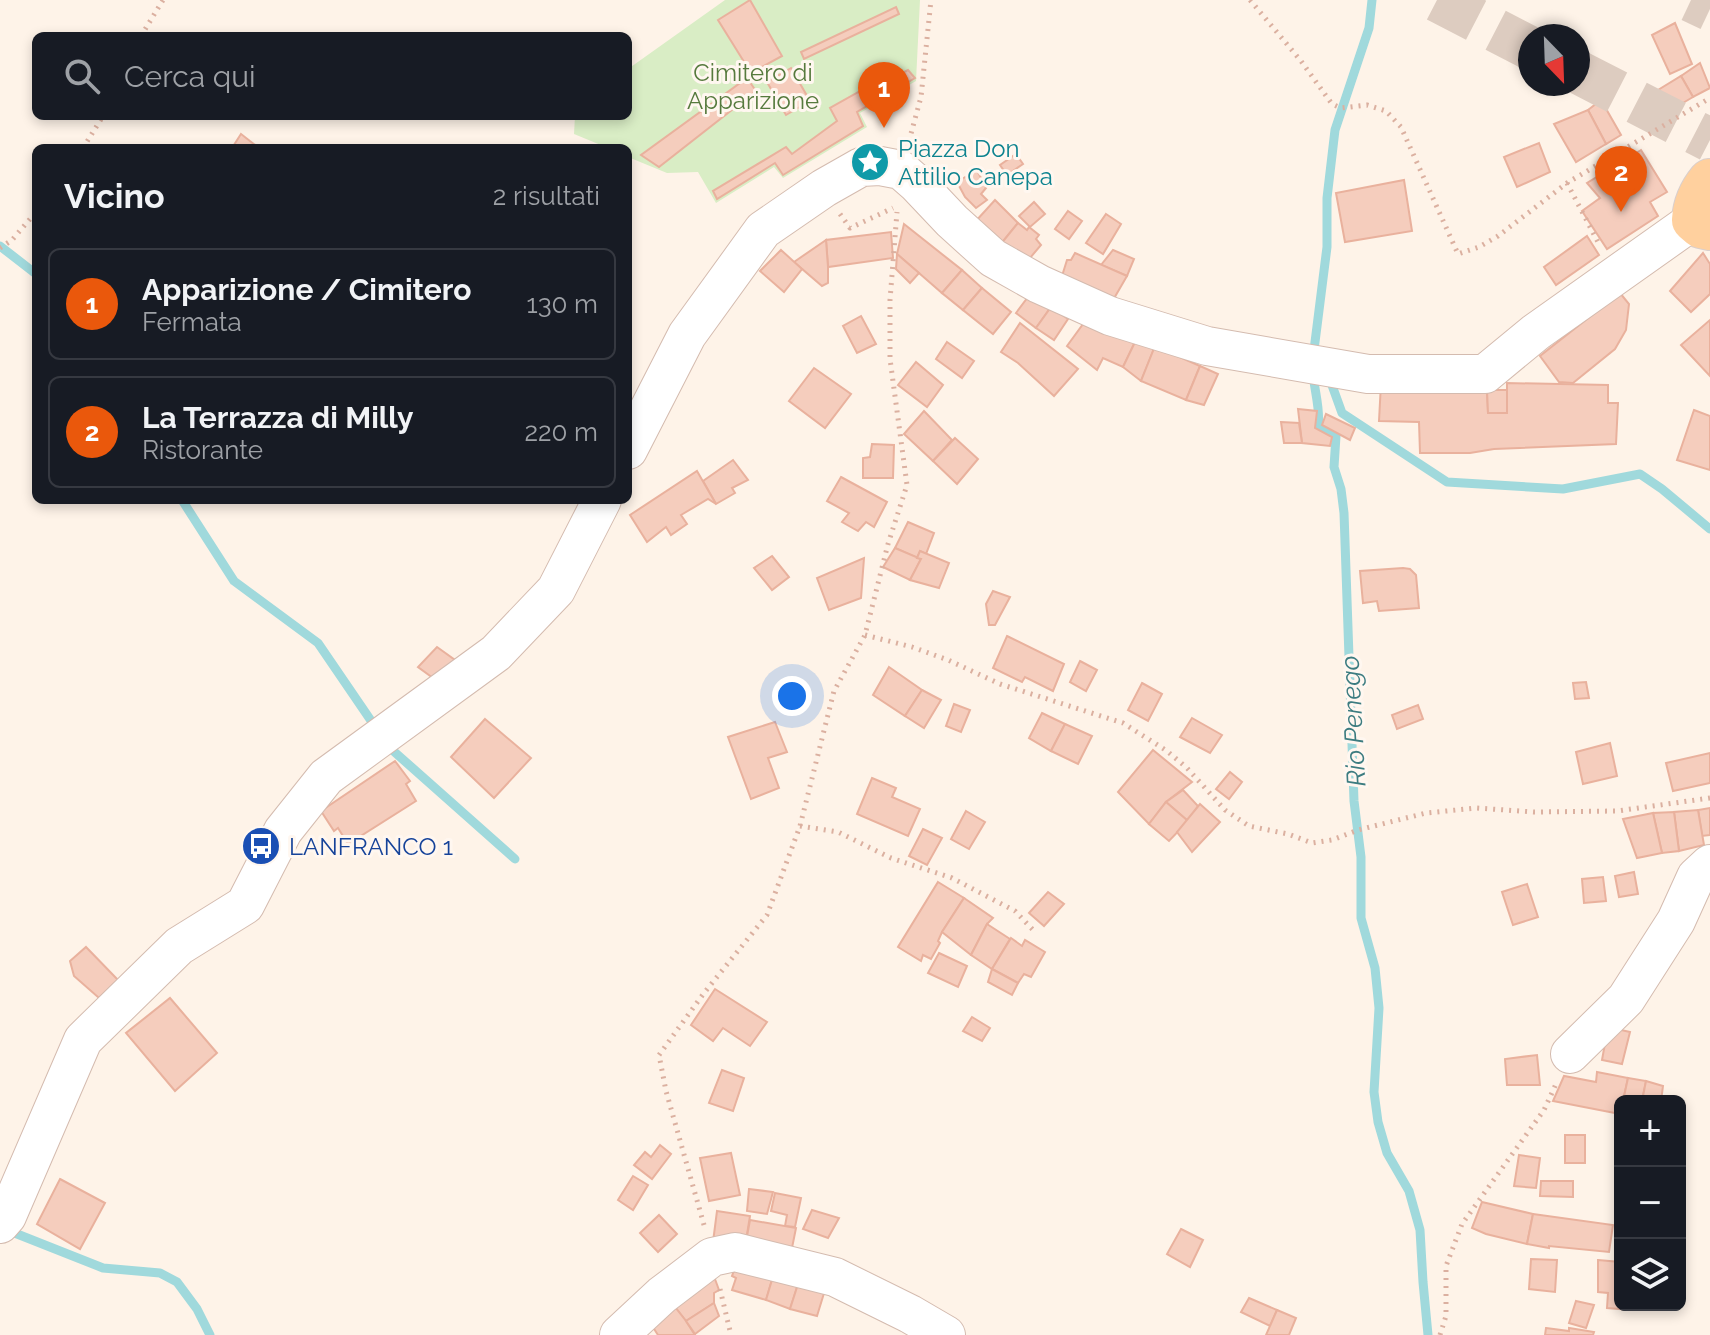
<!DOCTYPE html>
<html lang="it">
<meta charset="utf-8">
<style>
body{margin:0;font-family:Raleway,sans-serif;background:#242831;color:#f1f3f6}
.controls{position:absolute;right:24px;bottom:24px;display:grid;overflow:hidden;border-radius:12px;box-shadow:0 4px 12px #0003}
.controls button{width:72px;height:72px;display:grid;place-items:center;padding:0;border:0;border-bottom:2px solid #363941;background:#171b24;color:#f1f3f6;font:40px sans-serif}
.compass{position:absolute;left:1518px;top:24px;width:72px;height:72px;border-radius:50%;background:#171b24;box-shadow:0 4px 12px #0003;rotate:157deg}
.you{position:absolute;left:792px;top:696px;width:28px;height:28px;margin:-20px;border:6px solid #fff;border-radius:50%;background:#1a73e8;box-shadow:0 0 0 12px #1a73e833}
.badge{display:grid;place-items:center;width:52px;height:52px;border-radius:50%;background:#ea580c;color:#fff;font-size:26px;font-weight:700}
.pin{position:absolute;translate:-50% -66px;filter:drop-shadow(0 2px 4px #0008)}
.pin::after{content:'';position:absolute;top:42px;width:28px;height:24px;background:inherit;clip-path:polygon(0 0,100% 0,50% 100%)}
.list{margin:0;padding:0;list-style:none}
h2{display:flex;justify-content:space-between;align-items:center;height:104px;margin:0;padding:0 32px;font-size:34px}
h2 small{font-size:26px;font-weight:400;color:#9ea1a6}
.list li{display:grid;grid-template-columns:52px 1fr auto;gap:24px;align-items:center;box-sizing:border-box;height:112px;margin:0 16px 16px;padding:0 16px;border:2px solid #363941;border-radius:12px}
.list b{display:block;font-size:30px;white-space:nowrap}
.list p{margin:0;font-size:26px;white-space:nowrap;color:#9ea1a6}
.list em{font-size:26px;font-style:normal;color:#9ea1a6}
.icon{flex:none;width:44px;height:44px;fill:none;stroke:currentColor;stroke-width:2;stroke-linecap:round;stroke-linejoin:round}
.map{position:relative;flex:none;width:1710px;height:1335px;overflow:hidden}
.search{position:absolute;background:#171b24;box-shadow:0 4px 12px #0003;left:32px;top:32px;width:600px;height:88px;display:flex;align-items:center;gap:20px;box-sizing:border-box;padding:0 28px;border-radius:12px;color:#9ea1a6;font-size:30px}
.panel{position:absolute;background:#171b24;box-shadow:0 4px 12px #0003;left:32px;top:144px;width:600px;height:360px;border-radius:12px}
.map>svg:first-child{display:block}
.green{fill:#d9edc5}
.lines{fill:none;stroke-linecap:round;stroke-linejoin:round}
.stream{stroke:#a0d9dc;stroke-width:9}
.building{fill:#f5cdbd;stroke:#e9b19d;stroke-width:2}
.highway-tunnel{stroke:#ddccc0;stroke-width:44;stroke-dasharray:44 22;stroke-linecap:butt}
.minor-casing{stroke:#d4bbaf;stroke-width:40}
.major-casing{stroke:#dacfcc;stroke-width:46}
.path{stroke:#dbb0a0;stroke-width:5;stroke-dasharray:2 6;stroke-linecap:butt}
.minor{stroke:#fff;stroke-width:38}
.major{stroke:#ffd09e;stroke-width:44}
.labels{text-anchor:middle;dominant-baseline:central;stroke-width:6;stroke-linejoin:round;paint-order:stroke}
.park-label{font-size:24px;fill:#567a3d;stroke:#fff7f0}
.culture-label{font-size:24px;fill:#0d838f;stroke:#fff7f0;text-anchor:start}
.transit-label{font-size:24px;fill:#164399;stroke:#fff7f0;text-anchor:start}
.water-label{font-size:26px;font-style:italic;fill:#3c7c80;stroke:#fff7f0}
</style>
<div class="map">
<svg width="1710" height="1335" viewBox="0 0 1710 1335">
<rect width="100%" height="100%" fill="#fef3e8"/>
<path class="green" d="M725 0H920L916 81 860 113 867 127 783 178 774 167 716 203 698 172 667 173 628 157V148H608L574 134 575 116H628V69Z"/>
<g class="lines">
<g class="stream">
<path d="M0 246 36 274"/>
<path d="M1313 358 1327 247V198L1335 130 1369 28 1372 0"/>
<path d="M1313 372C1314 390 1321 411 1318 426L1336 436 1334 467 1341 489 1344 513 1354 801 1361 857V918L1375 968 1379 1008 1374 1092 1378 1122 1387 1153 1409 1191 1420 1230 1423 1282 1428 1335"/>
<path d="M1329 377 1342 413 1447 482 1563 489 1640 474 1662 489 1710 529"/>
<path d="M182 500 234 581 318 643 376 728"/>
<path d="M390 748 515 859"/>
<path d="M7 1230 103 1268 160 1273 177 1282 197 1309 210 1335"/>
</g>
</g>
<g class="building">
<path d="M750 0 782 56 751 73 718 20Z"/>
<path d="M896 7 899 14 804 59 801 52Z"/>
<path d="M1675 23 1692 64 1670 74 1652 35Z"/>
<path d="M1700 63 1710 88 1693 97 1681 76Z"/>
<path d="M791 68 810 101 786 115 767 82Z"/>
<path d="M908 70 915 78 857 112 863 126 783 175 775 163 717 199 713 191 786 147 792 154 837 121 830 108 887 76 891 79Z"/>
<path d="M1681 76 1693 97 1671 110 1658 90Z"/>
<path d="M747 78 756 91 659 167 641 155Z"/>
<path d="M1601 100 1621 135 1606 144 1588 110Z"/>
<path d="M1588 110 1606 144 1576 162 1554 124Z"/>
<path d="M241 134 259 148H232Z"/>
<path d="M1539 143 1550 172 1517 187 1504 157Z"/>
<path d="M1641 150 1667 192 1650 202 1658 216 1607 249 1582 211 1600 198 1587 183Z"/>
<path d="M1016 154 1023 164 1007 175 1000 165Z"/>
<path d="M977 170 986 188 981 194 987 200 976 208 965 197 957 182Z"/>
<path d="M1404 180 1412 231 1345 242 1336 193Z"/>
<path d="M995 200 1018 223 1000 245 975 222Z"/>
<path d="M1034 202 1045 214 1030 227 1019 216Z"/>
<path d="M1068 211 1082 221 1069 239 1055 229Z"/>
<path d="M1106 214 1121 224 1103 254 1086 243Z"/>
<path d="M1018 223 1027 230 1029 227 1039 235 1036 239 1041 245 1024 265 1000 245Z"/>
<path d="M904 224 962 270 942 293 897 254Z"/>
<path d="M891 232 893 258 828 267 826 240Z"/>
<path d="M1587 236 1599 255 1556 285 1544 267Z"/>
<path d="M826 240 828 267V283L822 286 794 262Z"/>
<path d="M781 250 802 269 784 292 760 271Z"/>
<path d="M1113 250 1134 259 1127 276 1101 265Z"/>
<path d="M1075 253 1127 276 1109 307 1062 276 1067 260H1071Z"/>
<path d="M1703 253 1710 264V294L1691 312 1670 291Z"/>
<path d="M897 254 919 273 910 283 896 269Z"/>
<path d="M962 270 982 288 963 310 942 293Z"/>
<path d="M982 288 1011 312 993 334 963 310Z"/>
<path d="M1620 293 1629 304 1626 330 1615 349 1573 383 1559 382 1540 356Z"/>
<path d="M1028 297 1051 307 1036 328 1016 313Z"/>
<path d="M1051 307 1068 319 1054 340 1036 328Z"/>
<path d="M861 316 876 344 857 353 843 326Z"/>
<path d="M1086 320 1136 340 1123 367 1103 358 1097 370 1067 346Z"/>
<path d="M1710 320V376L1681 345Z"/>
<path d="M1020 323 1078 369 1054 396 1018 363 1001 352Z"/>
<path d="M1136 340 1155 346 1141 381 1123 367Z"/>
<path d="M947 342 974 361 962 378 936 359Z"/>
<path d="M1155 346 1200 366 1186 400 1141 381Z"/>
<path d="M916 362 943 385 927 407 898 385Z"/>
<path d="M1200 366 1218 374 1204 405 1186 400Z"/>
<path d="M814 368 851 394 825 428 789 401Z"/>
<path d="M1381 383 1487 390 1488 413H1507V383L1608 385V403H1618L1616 444 1494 449 1470 453H1420L1419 422 1379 421Z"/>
<path d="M1487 390H1507V413H1488Z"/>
<path d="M1298 409 1317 411 1315 428 1332 437 1330 446 1302 443Z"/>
<path d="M1694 410 1710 416V470L1677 460Z"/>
<path d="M924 411 952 440 933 461 904 434Z"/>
<path d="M1326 414 1355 428 1350 440 1322 425Z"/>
<path d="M1281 422 1299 423 1302 443H1284Z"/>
<path d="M955 438 978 459 957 484 933 461Z"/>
<path d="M872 444 894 445 893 478H863V458L870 457Z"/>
<path d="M733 460 748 480 732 488 735 493 716 504 703 481Z"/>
<path d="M697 471 716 504 708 499 681 515 687 524 671 535 666 527 647 542 630 515Z"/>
<path d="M841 477 887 502 874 527 866 522 858 531 842 522 849 513 827 501Z"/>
<path d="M908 522 934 533 926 554 920 551 917 558 895 548Z"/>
<path d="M895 548 921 559 910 580 883 567Z"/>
<path d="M920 551 949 563 939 588 910 580 921 559 917 558Z"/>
<path d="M772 556 789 577 772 590 754 568Z"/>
<path d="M864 558 861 598 829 610 817 578Z"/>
<path d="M1403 568 1410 569 1416 575 1419 608 1379 611 1377 601 1363 603 1360 571Z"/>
<path d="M993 591 1010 597 995 625H989L986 604Z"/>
<path d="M1007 636 1064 664 1053 691 1025 677 1022 682 993 668Z"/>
<path d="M437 647 455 660 437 681 418 667Z"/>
<path d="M1080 661 1097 670 1086 691 1070 682Z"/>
<path d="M889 667 922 690 905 716 873 695Z"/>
<path d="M1586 682 1589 698 1575 699 1573 683Z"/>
<path d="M1142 683 1162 694 1148 721 1128 710Z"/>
<path d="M922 690 941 700 924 728 905 716Z"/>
<path d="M954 704 970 710 961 732 946 726Z"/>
<path d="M1418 705 1423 719 1397 729 1392 715Z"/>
<path d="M1042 713 1065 724 1051 751 1029 738Z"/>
<path d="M1192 718 1222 735 1210 753 1180 737Z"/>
<path d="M485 719 531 758 494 798 451 757Z"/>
<path d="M775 722 787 752 768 758 779 788 751 799 728 737Z"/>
<path d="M1065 724 1092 736 1078 764 1051 751Z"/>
<path d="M1610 743 1617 776 1583 784 1576 752Z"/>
<path d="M1153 750 1192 782 1166 802 1149 824 1118 792Z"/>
<path d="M1710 753V783L1673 791 1666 763Z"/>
<path d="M395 761 410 781 406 784 416 801 348 844 338 828 334 831 321 811Z"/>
<path d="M1230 772 1242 782 1229 799 1216 789Z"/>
<path d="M872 778 896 788 892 797 920 809 908 836 857 814Z"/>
<path d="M1183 790 1198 806 1188 821 1166 802Z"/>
<path d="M1166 802 1188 821 1169 841 1149 824Z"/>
<path d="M1200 804 1220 822 1192 852 1177 832Z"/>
<path d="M1710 808V835L1702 836 1698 810Z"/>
<path d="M1698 810 1704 845 1679 851 1674 812Z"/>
<path d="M966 811 985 822 969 849 951 839Z"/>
<path d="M1674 812 1679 851 1662 853 1653 813Z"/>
<path d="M1653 813 1662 853 1637 858 1623 819Z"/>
<path d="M923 829 942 838 927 865 909 856Z"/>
<path d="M1634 872 1638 894 1619 897 1615 876Z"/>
<path d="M1603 877 1606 901 1584 903 1582 879Z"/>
<path d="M938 882 964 898 942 932 938 941 940 943 931 959 923 955 921 961 898 947Z"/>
<path d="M1527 884 1538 917 1513 925 1502 892Z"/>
<path d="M1048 892 1064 904 1044 926 1029 913Z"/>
<path d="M964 898 993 918 987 924 971 955 942 932Z"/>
<path d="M987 924 1010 939 992 969 971 955Z"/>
<path d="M1011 938 1022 946 1025 940 1045 952 1031 977 1024 974 1018 983 992 969Z"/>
<path d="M86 947 118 980 99 998 74 976 70 961Z"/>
<path d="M939 953 967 966 958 987 928 973Z"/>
<path d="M992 969 1018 983 1012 995 988 982Z"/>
<path d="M715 989 767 1022 750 1046 723 1028 713 1041 691 1025Z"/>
<path d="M170 998 217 1053 175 1091 126 1033Z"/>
<path d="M972 1017 990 1028 982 1041 963 1031Z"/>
<path d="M1608 1027 1630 1032 1622 1064 1602 1060Z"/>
<path d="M1537 1055 1540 1085H1507L1505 1059Z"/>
<path d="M722 1070 744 1078 733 1111 709 1103Z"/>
<path d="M1597 1072 1628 1078 1623 1101H1620V1114L1553 1101 1564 1076 1596 1082Z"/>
<path d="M1628 1078 1646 1081 1642 1101H1623Z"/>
<path d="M1646 1081 1663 1086 1661 1101H1642Z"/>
<rect x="1565" y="1135" width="20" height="28"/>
<path d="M660 1145 671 1154 652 1179 634 1165 645 1152 651 1157Z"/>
<path d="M731 1153 740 1195 709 1201 700 1158Z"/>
<path d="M1519 1155 1540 1158 1536 1188 1514 1186Z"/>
<path d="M633 1176 648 1185 633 1210 618 1200Z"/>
<path d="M60 1179 105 1203 80 1249 37 1224Z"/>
<path d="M1541 1181H1573V1197L1540 1196Z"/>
<path d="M749 1189 773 1192 767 1214 747 1211Z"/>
<path d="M775 1193 801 1198 795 1227 785 1226 787 1215 771 1211Z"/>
<path d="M1482 1202 1533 1214 1527 1244 1486 1234 1472 1228Z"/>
<path d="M812 1210 839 1218 828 1238 803 1229Z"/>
<path d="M717 1211 750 1216 745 1247 713 1242Z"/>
<path d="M1533 1214 1613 1225 1609 1252 1549 1246V1248L1527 1244Z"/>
<path d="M659 1215 677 1234 658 1252 640 1233Z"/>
<path d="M750 1220 796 1228 791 1253 745 1247Z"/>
<path d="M1181 1229 1203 1240 1190 1267 1167 1254Z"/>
<path d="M739 1257 774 1273 766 1300 732 1290 736 1278 732 1276Z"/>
<path d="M1531 1259 1557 1260 1555 1292 1529 1289Z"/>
<path d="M1598 1260 1620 1262V1305H1631V1310L1607 1308 1608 1293 1598 1292Z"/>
<path d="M712 1271 719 1290 714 1293V1303L686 1321 668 1298Z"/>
<path d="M774 1273 799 1281 790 1309 766 1300Z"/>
<path d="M799 1281 825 1290 817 1316 790 1309Z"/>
<path d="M668 1298 686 1321 695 1335H658L647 1318Z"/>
<path d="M1249 1298 1277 1310 1270 1326 1241 1312Z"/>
<path d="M1576 1301 1594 1305 1586 1328 1569 1323Z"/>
<path d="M714 1303 719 1316 695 1334 686 1321Z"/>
<path d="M1277 1310 1296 1318 1289 1335H1266Z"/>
<path d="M1546 1328 1569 1331V1328L1594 1332 1593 1335H1545Z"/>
</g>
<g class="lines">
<g class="highway-tunnel">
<path d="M1437 0 1530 48"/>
<path d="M1691 0 1710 9"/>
<path d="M1578 72 1710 140"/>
</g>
<defs>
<g id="minor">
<path d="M628 450 687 335 763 230 824 188 861 167 880 166 901 170 917 184 952 221 993 258 1039 284 1110 316 1207 346 1368 374H1485L1536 332 1694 220"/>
<path d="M1570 1054 1626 999 1676 921 1696 877 1710 864"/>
<path d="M0 1224 7 1216 83 1040 179 946 245 905 283 831 326 777 496 653 556 590 602 500"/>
<path d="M619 1335 662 1295 712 1257 735 1252 835 1277 910 1314 946 1335"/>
</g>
<path id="major" d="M1710 181C1700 193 1695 205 1694 220L1701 226 1710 228"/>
</defs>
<use href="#minor" class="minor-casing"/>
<use href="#major" class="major-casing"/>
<g class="path">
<path d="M1250 0 1301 61 1332 104 1341 108 1367 105 1386 111 1401 127 1458 254 1479 247 1498 236 1567 183 1710 98"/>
<path d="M141 36 163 0"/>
<path d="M909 141 921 97 931 0"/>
<path d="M83 148 103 116"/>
<path d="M1567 183 1600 246"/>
<path d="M840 214 850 228 893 208"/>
<path d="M0 248 12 240 36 212"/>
<path d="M865 635 912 647 948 660 1000 684 1123 723 1167 751 1187 768 1225 810 1249 826 1288 834 1312 843 1332 840 1358 830 1426 813 1477 808 1534 812 1617 811 1710 798"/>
<path d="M800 826 838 832 891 858 952 878 1015 911 1035 932"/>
<path d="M704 1225 666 1091 659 1055 704 993 767 915 800 826 834 691 865 635 888 544 907 485 890 359V300L897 212"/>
<path d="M720 1289 731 1335"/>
<path d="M1440 1335 1446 1316V1266L1462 1224 1544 1110 1556 1084"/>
</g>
<use href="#minor" class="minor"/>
<use href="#major" class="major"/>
</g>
<defs>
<symbol id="sight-disc" viewBox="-11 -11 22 22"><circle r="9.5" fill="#0f9aa8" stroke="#fff7f0"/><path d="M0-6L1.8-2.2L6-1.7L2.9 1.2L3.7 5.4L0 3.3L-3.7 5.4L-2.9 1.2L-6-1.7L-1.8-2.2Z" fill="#fff"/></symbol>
<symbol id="bus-disc" viewBox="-11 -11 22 22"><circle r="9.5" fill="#1a4fb4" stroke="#fff7f0"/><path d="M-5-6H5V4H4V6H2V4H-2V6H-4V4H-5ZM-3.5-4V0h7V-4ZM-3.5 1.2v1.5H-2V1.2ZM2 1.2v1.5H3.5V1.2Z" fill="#fff"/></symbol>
</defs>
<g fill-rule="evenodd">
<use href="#sight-disc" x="848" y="140" width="44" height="44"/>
<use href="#bus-disc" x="239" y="824" width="44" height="44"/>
</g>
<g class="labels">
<g class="park-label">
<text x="753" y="72">Cimitero di<tspan x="753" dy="28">Apparizione</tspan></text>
</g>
<g class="culture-label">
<text x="898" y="148">Piazza Don<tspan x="898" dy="28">Attilio Canepa</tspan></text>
</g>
<g class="transit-label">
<text x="289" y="846">LANFRANCO 1</text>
</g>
<g class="water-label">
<text transform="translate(1353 721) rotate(-93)">Rio Penego</text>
</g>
</g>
</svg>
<div class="controls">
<button>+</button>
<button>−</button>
<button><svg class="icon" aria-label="layers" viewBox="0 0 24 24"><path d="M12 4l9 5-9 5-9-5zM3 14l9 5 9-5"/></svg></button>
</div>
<svg class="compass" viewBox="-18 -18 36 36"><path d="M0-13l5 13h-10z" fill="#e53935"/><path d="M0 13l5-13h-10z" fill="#9ea1a6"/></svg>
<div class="you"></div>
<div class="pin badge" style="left:884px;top:128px">1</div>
<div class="pin badge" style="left:1621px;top:212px">2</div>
<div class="search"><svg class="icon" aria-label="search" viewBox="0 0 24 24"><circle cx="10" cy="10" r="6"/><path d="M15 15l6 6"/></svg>Cerca qui</div>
<section class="panel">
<h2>Vicino<small>2 risultati</small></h2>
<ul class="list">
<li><span class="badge">1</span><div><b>Apparizione / Cimitero</b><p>Fermata</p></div><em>130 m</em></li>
<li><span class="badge">2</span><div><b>La Terrazza di Milly</b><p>Ristorante</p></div><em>220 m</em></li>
</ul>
</section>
</div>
